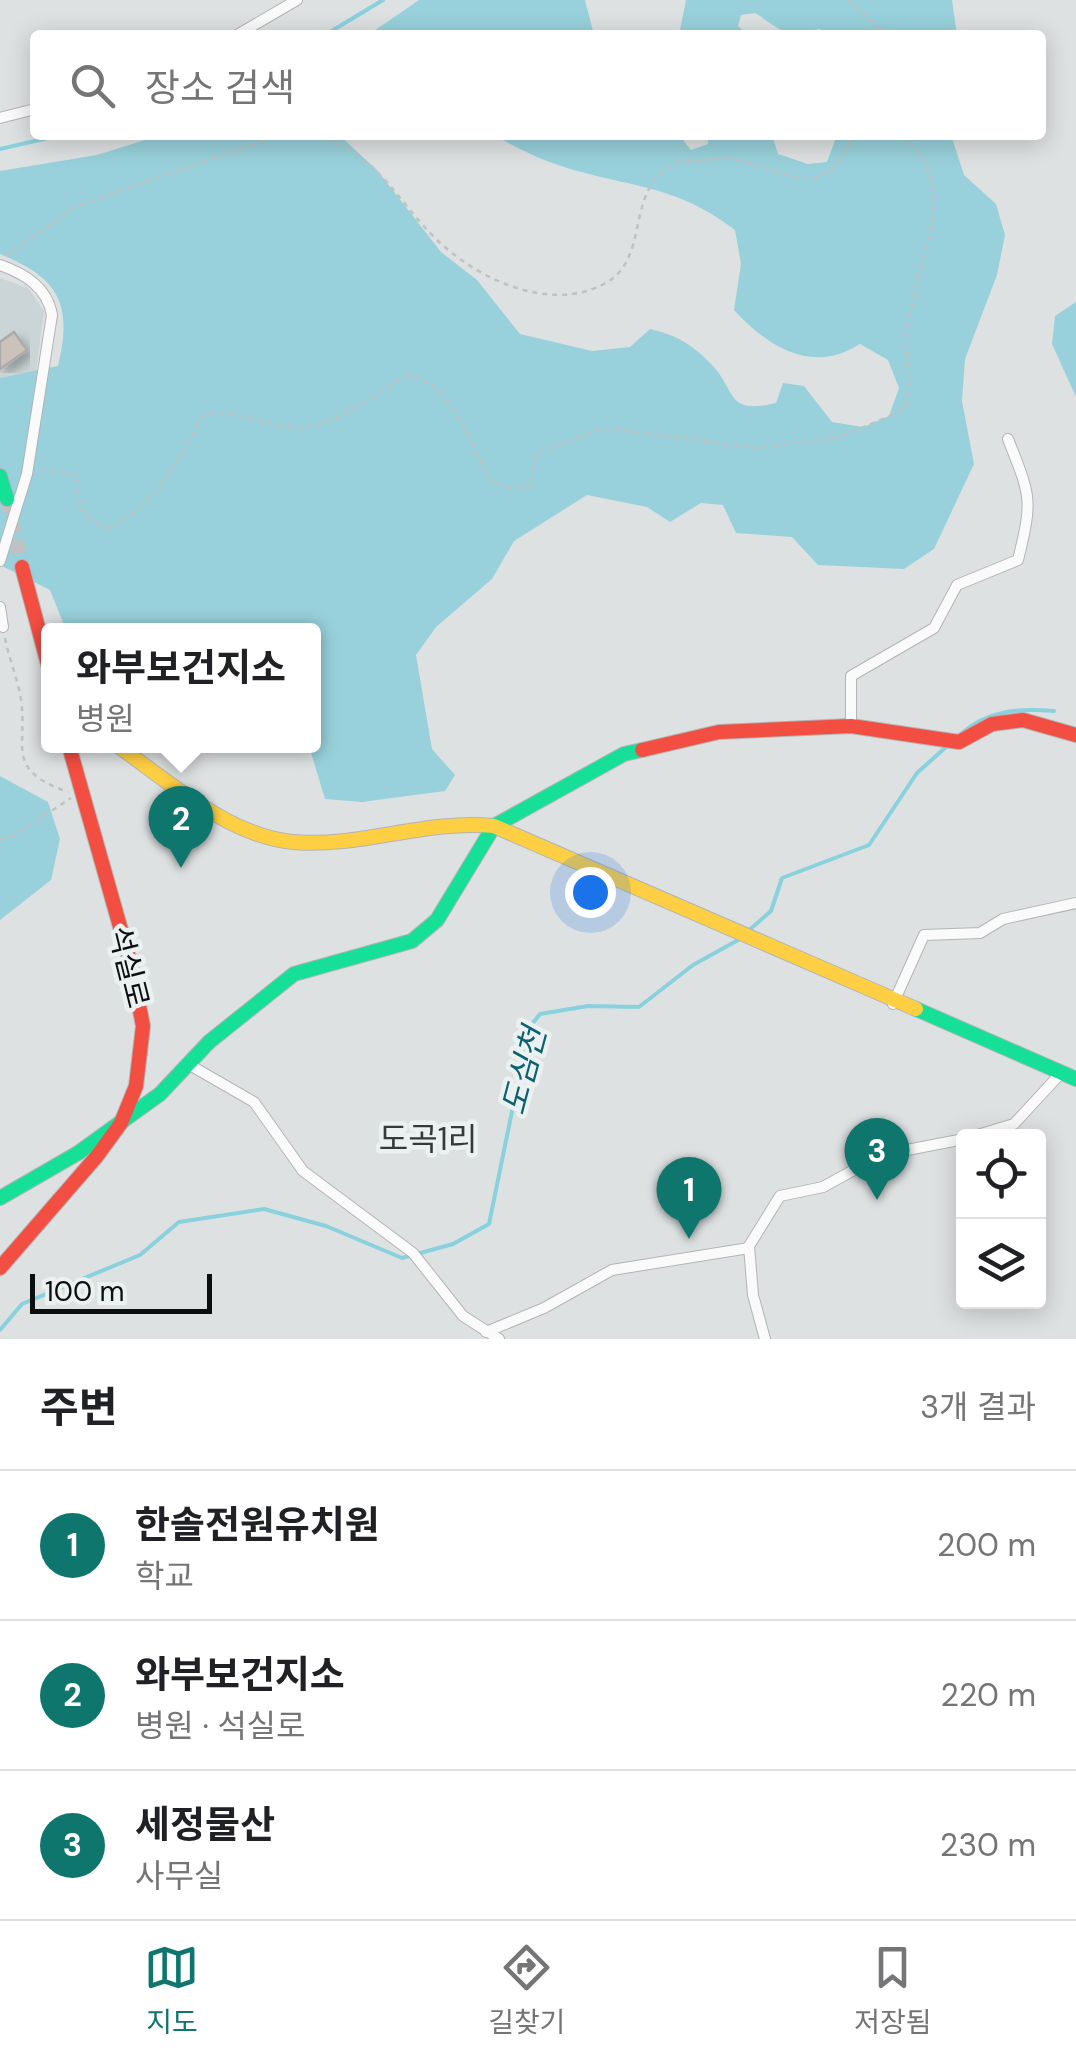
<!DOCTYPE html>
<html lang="ko">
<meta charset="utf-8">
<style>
body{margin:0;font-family:"DM Sans","Noto Sans KR",sans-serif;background:#f2f2f2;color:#202124}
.controls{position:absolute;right:30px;bottom:30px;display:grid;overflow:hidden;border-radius:10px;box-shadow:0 5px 25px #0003}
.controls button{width:90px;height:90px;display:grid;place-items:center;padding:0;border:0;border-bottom:2px solid #e0e0e0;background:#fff;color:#202124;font:50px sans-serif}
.scale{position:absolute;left:30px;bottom:25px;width:182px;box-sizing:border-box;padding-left:10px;border:5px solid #0d0e0f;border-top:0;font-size:28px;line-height:35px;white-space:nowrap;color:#0d0e0f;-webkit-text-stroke:8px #ebf0f1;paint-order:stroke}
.you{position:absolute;left:590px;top:892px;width:35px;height:35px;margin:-25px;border:8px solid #fff;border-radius:50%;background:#1a73e8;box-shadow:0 0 0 15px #1a73e833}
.badge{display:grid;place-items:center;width:65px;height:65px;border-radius:50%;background:#0f766e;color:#fff;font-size:32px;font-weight:700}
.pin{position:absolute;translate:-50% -82px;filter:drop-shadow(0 2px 5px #0008)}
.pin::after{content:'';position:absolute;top:52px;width:35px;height:30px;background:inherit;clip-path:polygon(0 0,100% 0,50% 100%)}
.popup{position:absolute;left:41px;top:623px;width:280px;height:130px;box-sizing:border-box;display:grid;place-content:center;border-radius:10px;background:#fff;filter:drop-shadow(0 2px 8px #0005);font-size:32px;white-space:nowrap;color:#757577}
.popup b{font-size:38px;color:#202124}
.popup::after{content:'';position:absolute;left:50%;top:100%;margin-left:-20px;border:20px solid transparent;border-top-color:#fff}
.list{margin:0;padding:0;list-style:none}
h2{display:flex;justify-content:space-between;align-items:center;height:130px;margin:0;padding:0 40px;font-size:42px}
h2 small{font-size:32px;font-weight:400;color:#757577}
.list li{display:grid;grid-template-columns:65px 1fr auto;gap:30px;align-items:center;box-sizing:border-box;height:150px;padding:0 40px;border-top:2px solid #e0e0e0}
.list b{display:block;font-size:38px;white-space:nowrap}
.list p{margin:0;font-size:32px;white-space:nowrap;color:#757577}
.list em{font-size:32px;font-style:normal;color:#757577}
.icon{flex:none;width:55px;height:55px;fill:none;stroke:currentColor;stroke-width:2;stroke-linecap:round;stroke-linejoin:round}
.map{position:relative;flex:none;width:1076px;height:1339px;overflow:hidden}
.search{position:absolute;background:#fff;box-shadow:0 5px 25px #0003;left:30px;right:30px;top:30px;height:110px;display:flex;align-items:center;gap:25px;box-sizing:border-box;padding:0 35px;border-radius:10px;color:#757577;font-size:38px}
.sheet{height:580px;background:#fff}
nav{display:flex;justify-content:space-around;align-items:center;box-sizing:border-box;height:140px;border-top:2px solid #e0e0e0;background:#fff;font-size:28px;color:#757577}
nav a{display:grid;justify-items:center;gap:5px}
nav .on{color:#0f766e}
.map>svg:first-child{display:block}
.built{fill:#cbd4d6}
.forest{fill:#98d1db}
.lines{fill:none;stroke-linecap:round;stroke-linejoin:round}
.stream{stroke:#8ad1de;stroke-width:4}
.building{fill:#ccc2b9;stroke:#aaabab;stroke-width:2.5;filter:url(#shadow)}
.secondary-tunnel{stroke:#bfc1c2;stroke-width:14;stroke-dasharray:14 7;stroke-linecap:butt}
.street-casing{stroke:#b2b4b5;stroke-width:12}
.fast-casing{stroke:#b2b4b5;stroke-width:16}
.slow-casing{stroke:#b2b4b5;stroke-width:16}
.jam-casing{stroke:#b2b4b5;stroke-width:16}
.path{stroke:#c0c1c1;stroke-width:2.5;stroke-dasharray:5 5;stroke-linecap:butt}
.street{stroke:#fafafb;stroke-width:10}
.fast{stroke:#16e098;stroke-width:14}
.slow{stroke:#ffcf43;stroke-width:14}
.jam{stroke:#f24e42;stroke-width:14}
.labels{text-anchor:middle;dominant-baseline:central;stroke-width:9;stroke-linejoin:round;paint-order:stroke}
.street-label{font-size:30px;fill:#0d0e0f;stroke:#ebf0f1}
.water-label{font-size:32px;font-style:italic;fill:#0a626f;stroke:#ebf0f1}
.neighbourhood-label{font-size:32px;fill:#353939;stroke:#ebf0f1}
</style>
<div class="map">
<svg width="1076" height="1339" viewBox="0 0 1076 1339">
<defs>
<filter id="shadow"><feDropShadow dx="6" dy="6" stdDeviation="5" flood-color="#0004"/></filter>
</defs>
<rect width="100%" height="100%" fill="#dee1e2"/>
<path class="built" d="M0 278 28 288 44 311 36 372 0 378Z"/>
<g class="forest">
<path d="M419 0H585L594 35H368Z"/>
<path d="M686 0H952L957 35H823L820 29C814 29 809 33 804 35 788 40 768 20 755 13L741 15 738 26 748 35H679Z"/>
<path d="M161 135H339L377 170 441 252 477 280 520 334 592 351 630 347 650 329C676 335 692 344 711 364 738 392 725 415 776 403L783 383 804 386 832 422 863 427 889 416 899 388 888 360 860 344C812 375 768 347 734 310L741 264 735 230C675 184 631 188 564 167 539 159 517 148 494 135H679L691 150 708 144 707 135H772L778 154 808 164 827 162 837 135H951L964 175 996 204 1005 235 997 275 965 359 962 401 974 464 934 549 904 569 818 565 792 537 736 533 723 505 701 503 670 522 647 507 587 495 514 541 492 579 436 627 416 655 432 749 455 775 445 791 362 802 325 799 309 746H314V630H66L50 590 0 565V378L58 366C73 304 59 278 0 254V171L97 155Z"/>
<path d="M1076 302V397L1052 344 1055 316Z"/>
<path d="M0 776 48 802 60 839 51 880 0 920Z"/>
</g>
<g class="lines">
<g class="stream">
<path d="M325 35 383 0"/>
<path d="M0 149 61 135"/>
<path d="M961 734C987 710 1020 708 1054 711"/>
<path d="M747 932 771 911 782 878 869 845 917 773 946 747"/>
<path d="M0 1330 22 1304 140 1255 179 1222 264 1209 326 1226 402 1258 453 1244 489 1224 529 1028 540 1014 588 1006 639 1007 693 965 740 939"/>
</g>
</g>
<path class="building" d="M14 332 27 350 0 369V342Z"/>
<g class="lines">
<path class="secondary-tunnel" d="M7 499 22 567"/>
<defs>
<g id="street">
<path d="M237 35 297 0"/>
<path d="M0 118 35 109"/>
<path d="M0 265C25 274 47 287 52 315L27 474 0 561"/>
<path d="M0 607 3 627"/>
<path d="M851 726V676L934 628 957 585 1018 560C1033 499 1031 497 1008 439"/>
<path d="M893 1004 924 935 980 933 1003 919 1076 903"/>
<path d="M188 1064 254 1102 303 1171 413 1253 463 1316 499 1339"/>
<path d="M974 1136 1014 1124 1061 1073"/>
<path d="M486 1332 544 1308 612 1270 749 1248"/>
<path d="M765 1339 753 1295 749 1246 780 1196 823 1187 881 1155 964 1139"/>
</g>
<g id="fast">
<path d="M0 476 7 499"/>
<path d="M916 1009 1076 1079"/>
<path d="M0 1198 78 1153 160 1094 209 1042 294 974 412 941 437 920 494 826 624 754 642 750"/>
</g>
<path id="slow" d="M118 746C170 782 228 836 293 842 361 848 426 819 494 826L916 1009"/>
<g id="jam">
<path d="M22 567 49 668"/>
<path d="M642 750 719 732 851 726 959 742 992 724 1023 720 1076 735"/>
<path d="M0 1268 97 1156 121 1123 136 1086 143 1026 132 969 69 746"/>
</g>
</defs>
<use href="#street" class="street-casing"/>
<use href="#fast" class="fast-casing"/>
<use href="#slow" class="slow-casing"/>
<use href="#jam" class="jam-casing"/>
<g class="path">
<path d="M847 0 888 35"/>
<path d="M319 135C381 158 395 199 437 240 478 279 549 313 604 284 652 259 623 191 673 165 683 160 700 161 711 159 766 150 821 222 852 135"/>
<path d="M6 256 74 207 281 135"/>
<path d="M41 468 77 476C76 503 82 519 108 528 156 507 179 457 204 414 238 409 262 425 295 428 326 431 380 391 408 375 453 384 470 444 491 481L514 489 531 485 537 453 603 428 758 448 840 437 904 410C914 384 905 360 907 333 912 269 967 189 902 135"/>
<path d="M5 638C9 659 18 680 21 699 28 749 4 769 68 792"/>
<path d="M0 839 13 836 71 798"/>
</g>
<use href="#street" class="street"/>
<use href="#fast" class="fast"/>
<use href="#slow" class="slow"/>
<use href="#jam" class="jam"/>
</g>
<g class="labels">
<g class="street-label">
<text transform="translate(129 967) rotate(76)">석실로</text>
</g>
<g class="water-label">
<text transform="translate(524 1071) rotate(-75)">도심천</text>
</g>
<g class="neighbourhood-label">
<text x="428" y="1139">도곡1리</text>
</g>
</g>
</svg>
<div class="controls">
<button><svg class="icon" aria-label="locate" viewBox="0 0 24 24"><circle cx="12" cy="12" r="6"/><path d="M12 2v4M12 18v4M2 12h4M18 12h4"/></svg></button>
<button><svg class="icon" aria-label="layers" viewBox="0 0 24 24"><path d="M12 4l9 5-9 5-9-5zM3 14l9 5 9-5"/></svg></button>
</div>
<div class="scale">100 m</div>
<div class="you"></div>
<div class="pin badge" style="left:689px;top:1239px">1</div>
<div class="pin badge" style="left:181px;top:868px">2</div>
<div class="popup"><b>와부보건지소</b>병원</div>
<div class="pin badge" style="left:877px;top:1200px">3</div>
<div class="search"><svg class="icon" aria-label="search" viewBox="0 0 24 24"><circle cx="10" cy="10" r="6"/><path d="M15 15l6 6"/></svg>장소 검색</div>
</div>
<section class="sheet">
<h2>주변<small>3개 결과</small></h2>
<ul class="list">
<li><span class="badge">1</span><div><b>한솔전원유치원</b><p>학교</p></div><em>200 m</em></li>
<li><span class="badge">2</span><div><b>와부보건지소</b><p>병원 · 석실로</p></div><em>220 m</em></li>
<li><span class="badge">3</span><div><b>세정물산</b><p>사무실</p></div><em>230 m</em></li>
</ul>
</section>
<nav>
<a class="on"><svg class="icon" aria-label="map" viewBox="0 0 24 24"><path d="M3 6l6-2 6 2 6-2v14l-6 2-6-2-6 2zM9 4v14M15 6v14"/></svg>지도</a>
<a><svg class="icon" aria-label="directions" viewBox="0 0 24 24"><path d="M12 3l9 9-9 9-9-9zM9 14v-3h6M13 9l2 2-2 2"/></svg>길찾기</a>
<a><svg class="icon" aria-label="saved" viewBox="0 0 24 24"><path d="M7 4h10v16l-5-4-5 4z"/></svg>저장됨</a>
</nav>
